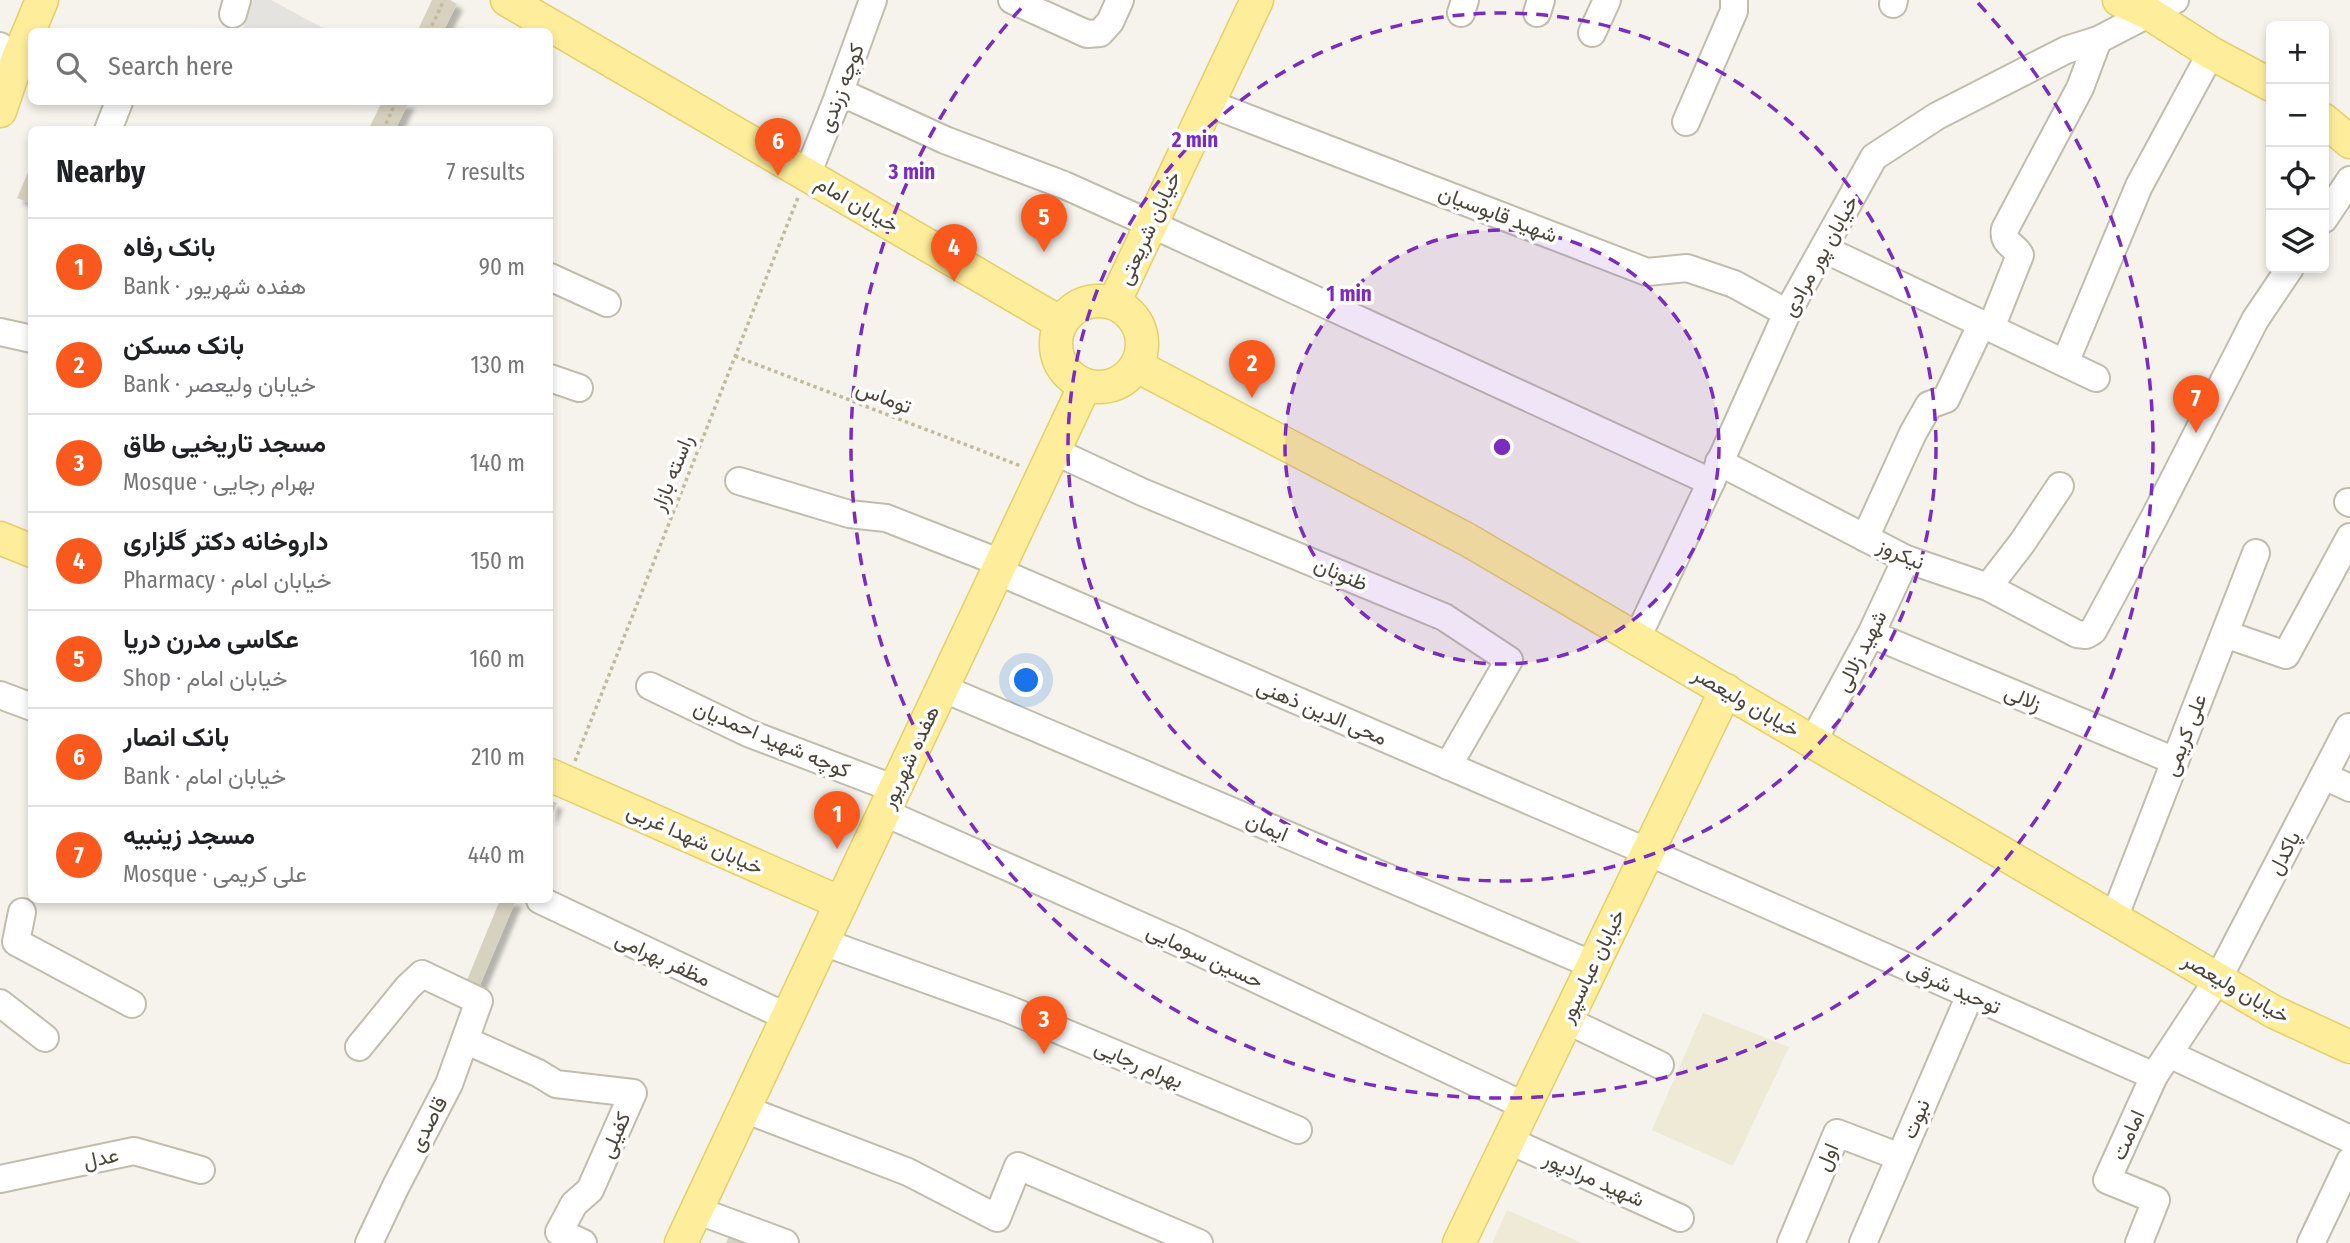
<!DOCTYPE html>
<meta charset="utf-8">
<style>
body{margin:0;font-family:"Fira Sans Condensed",Vazirmatn,sans-serif;background:#f6f6f6;color:#202124}
.controls{position:absolute;right:21px;top:21px;display:grid;overflow:hidden;border-radius:10px;box-shadow:0 4px 10px #0003}
.controls button{width:63px;height:63px;display:grid;place-items:center;padding:0;border:0;border-bottom:2px solid #e0e0e0;background:#fff;color:#202124;font:35px sans-serif}
.you{position:absolute;left:1027px;top:681px;width:24px;height:24px;margin:-18px;border:5px solid #fff;border-radius:50%;background:#1a73e8;box-shadow:0 0 0 10px #1a73e833}
.badge{display:grid;place-items:center;width:46px;height:46px;border-radius:50%;background:#fa591d;color:#fff;font-size:23px;font-weight:700}
.pin{position:absolute;translate:-50% -58px;filter:drop-shadow(0 2px 4px #0008)}
.pin::after{content:'';position:absolute;top:37px;width:24px;height:21px;background:inherit;clip-path:polygon(0 0,100% 0,50% 100%)}
.list{margin:0;padding:0;list-style:none}
h2{display:flex;justify-content:space-between;align-items:center;height:91px;margin:0;padding:0 28px;font-size:30px}
h2 small{font-size:23px;font-weight:400;color:#757577}
.list li{display:grid;grid-template-columns:46px 1fr auto;gap:21px;align-items:center;box-sizing:border-box;height:98px;padding:0 28px;border-top:2px solid #e0e0e0}
.list b{display:block;font-size:26px;white-space:nowrap}
.list p{margin:0;font-size:23px;white-space:nowrap;color:#757577}
.list em{font-size:23px;font-style:normal;color:#757577}
.icon{flex:none;width:38px;height:38px;fill:none;stroke:currentColor;stroke-width:2;stroke-linecap:round;stroke-linejoin:round}
.map{position:relative;flex:none;width:2350px;height:1243px;overflow:hidden}
.search{position:absolute;background:#fff;box-shadow:0 4px 10px #0003;left:28px;top:28px;width:525px;height:77px;display:flex;align-items:center;gap:18px;box-sizing:border-box;padding:0 24px;border-radius:10px;color:#757577;font-size:26px}
.panel{position:absolute;background:#fff;box-shadow:0 4px 10px #0003;left:28px;top:126px;width:525px;height:777px;border-radius:10px}
.map>svg:first-child{display:block}
.education{fill:#eeead5}
.parking{fill:#e4e3df}
.building{fill:#d7d1c0;filter:url(#shadow)}
.lines{fill:none;stroke-linecap:round;stroke-linejoin:round}
.minor-casing{stroke:#c1bdad;stroke-width:30}
.major-casing{stroke:#e5cf69;stroke-width:35}
.path{stroke:#c3ba9e;stroke-width:3.5;stroke-dasharray:3.5 3.5;stroke-linecap:butt}
.minor{stroke:#fff;stroke-width:26}
.major{stroke:#feee9b;stroke-width:32}
.ring{fill:none;stroke:#7b2cbf;stroke-width:3.5;stroke-dasharray:12 9}
.labels{text-anchor:middle;dominant-baseline:central;stroke-width:7;stroke-linejoin:round;paint-order:stroke}
.street-label{font-size:21px;fill:#4a4538;stroke:#fff}
.centre{fill:#7b2cbf;stroke:#fff;stroke-width:3.5}
.ring-label{font-size:21px;text-anchor:middle;font-weight:bold;fill:#7b2cbf;stroke:#fff;stroke-width:7;stroke-linejoin:round;paint-order:stroke}
</style>
<div class="map">
<svg width="2350" height="1243" viewBox="0 0 2350 1243">
<defs>
<filter id="shadow"><feDropShadow dx="6" dy="6" stdDeviation="2" flood-color="#0004"/></filter>
</defs>
<rect width="100%" height="100%" fill="#f5f3eb"/>
<g class="education">
<path d="M1703 1013 1789 1047 1733 1166 1652 1130Z"/>
<path d="M1507 1210 1582 1243H1492Z"/>
</g>
<path class="parking" d="M253 0H271L328 31H242Z"/>
<g class="building">
<path d="M432 0H450L457 4 443 32H417Z"/>
<path d="M382 102H409L395 130H368Z"/>
<path d="M32 163V204L17 198Z"/>
<path d="M550 801 557 803 550 821Z"/>
<path d="M500 900H516L480 985 467 980Z"/>
<path d="M734 1225 772 1243H726Z"/>
</g>
<g class="lines">
<defs>
<g id="minor">
<path d="M1012 0 1087 34 1100 33 1110 22 1120 0"/>
<path d="M1893 4 1894 0"/>
<path d="M1461 13 1465 0"/>
<path d="M1537 13 1541 0"/>
<path d="M233 14 237 0"/>
<path d="M1592 33 1607 0"/>
<path d="M0 46 18 58"/>
<path d="M840 92 945 140 1064 185 1151 224 1711 482"/>
<path d="M1208 103 1647 272 1687 268 1734 284 1787 313"/>
<path d="M1686 122 1734 11V0"/>
<path d="M108 130 119 102"/>
<path d="M807 175 836 102 873 0"/>
<path d="M2324 219 2350 180"/>
<path d="M1824 249 2096 378"/>
<path d="M550 277 607 303"/>
<path d="M1991 328 2020 255C2014 244 2002 244 2005 229L2080 88 2098 40"/>
<path d="M0 332 32 339"/>
<path d="M2065 363 2139 186 2211 53"/>
<path d="M550 378 579 388"/>
<path d="M1054 451 1142 492 1444 617 1509 660 1448 766"/>
<path d="M1719 462 1906 559 1988 587 2077 634 2086 635 2093 631 2155 516 2255 320 2290 268"/>
<path d="M739 481 849 514 886 518 1001 563"/>
<path d="M2348 502 2350 503"/>
<path d="M1865 538 1913 433 1929 405 1946 399 1982 323"/>
<path d="M997 571 1648 852 2154 1076 2218 979 2349 727"/>
<path d="M1988 587 2022 543 2060 486"/>
<path d="M1871 634 2175 761"/>
<path d="M2225 634 2286 655 2350 537"/>
<path d="M1637 638 1711 482 1787 313 1874 157 1937 116 2066 50 2098 40 2175 0"/>
<path d="M650 686 748 733 895 789"/>
<path d="M942 688 1593 965"/>
<path d="M0 695 32 707"/>
<path d="M1813 741 1871 634 1906 559"/>
<path d="M2324 776 2350 788"/>
<path d="M883 812 1184 945 1525 1106"/>
<path d="M540 900 787 1017"/>
<path d="M22 912 16 942 132 1004"/>
<path d="M2114 918 2256 553"/>
<path d="M823 942 1008 1009 1298 1130"/>
<path d="M0 1003 45 1038"/>
<path d="M1566 1020 1660 1065"/>
<path d="M465 1040 538 1073 556 1084 633 1093 590 1190 574 1204 559 1232 583 1243"/>
<path d="M359 1047 408 987 422 974 479 1001 449 1084 396 1186 369 1243"/>
<path d="M2169 1054 2350 1139"/>
<path d="M744 1109 908 1172 997 1218 1018 1166 1199 1243"/>
<path d="M1508 1140 1680 1218"/>
<path d="M0 1179 134 1151 201 1170"/>
<path d="M696 1210 785 1243"/>
<path d="M1791 1243 1837 1133 1900 1157"/>
<path d="M1863 1243 1970 995"/>
<path d="M2139 1243 2156 1200 2107 1180 2154 1076"/>
<path d="M2311 1243 2350 1161"/>
</g>
<g id="major">
<path d="M507 0 1061 323"/>
<path d="M2119 0 2150 14 2211 53 2271 85"/>
<path d="M0 111 18 58 42 0"/>
<path d="M2324 120 2350 142"/>
<circle cx="1099" cy="344" r="43"/>
<path d="M1114 303 1257 0"/>
<path d="M1137 366 1468 540 2274 1012 2350 1047"/>
<path d="M0 538 32 551"/>
<path d="M550 775 841 903"/>
<path d="M681 1243 1085 385"/>
<path d="M1459 1243 1726 690"/>
</g>
</defs>
<use href="#minor" class="minor-casing"/>
<use href="#major" class="major-casing"/>
<g class="path">
<path d="M429 32 444 0"/>
<path d="M383 130 396 102"/>
<path d="M735 356 1021 466"/>
<path d="M575 761 799 195"/>
</g>
<use href="#minor" class="minor"/>
<use href="#major" class="major"/>
</g>
<circle cx="1502" cy="447" r="217" fill="#7b2cbf" fill-opacity=".12"/>
<g class="ring">
<circle cx="1502" cy="447" r="217"/>
<circle cx="1502" cy="447" r="434"/>
<path d="M1978 3A651 651 0 1 1 1026 3"/>
</g>
<g class="labels">
<g class="street-label">
<text transform="translate(841 88) rotate(-69)">کوچه زرندی</text>
<text transform="translate(857 204) rotate(30)">خیابان امام</text>
<text transform="translate(1498 214) rotate(21)">شهید قابوسیان</text>
<text transform="translate(1149 228) rotate(-65)">خیابان شریعتی</text>
<text transform="translate(1820 256) rotate(-61)">خیابان پور مرادی</text>
<text transform="translate(884 397) rotate(21)">توماس</text>
<text transform="translate(672 473) rotate(-68)">راسته بازار</text>
<text transform="translate(1901 554) rotate(24)">نیکروز</text>
<text transform="translate(1341 574) rotate(23)">ظنونان</text>
<text transform="translate(1861 651) rotate(-63)">شهید زلالی</text>
<text transform="translate(2023 698) rotate(23)">زلالی</text>
<text transform="translate(1746 702) rotate(30)">خیابان ولیعصر</text>
<text transform="translate(1322 712) rotate(23)">محی الدین ذهنی</text>
<text transform="translate(2185 735) rotate(-69)">علی کریمی</text>
<text transform="translate(772 739) rotate(23)">کوچه شهید احمدیان</text>
<text transform="translate(910 757) rotate(-65)">هفده شهریور</text>
<text transform="translate(1267 827) rotate(23)">ایمان</text>
<text transform="translate(695 839) rotate(24)">خیابان شهدا غربی</text>
<text transform="translate(2284 853) rotate(-62)">پاکدل</text>
<text transform="translate(1205 956) rotate(25)">حسین سومایی</text>
<text transform="translate(663 959) rotate(25)">مظفر بهرامی</text>
<text transform="translate(1592 966) rotate(-64)">خیابان عباسپور</text>
<text transform="translate(1954 988) rotate(24)">توحید شرقی</text>
<text transform="translate(2236 988) rotate(30)">خیابان ولیعصر</text>
<text transform="translate(1139 1064) rotate(23)">بهرام رجایی</text>
<text transform="translate(1916 1119) rotate(-67)">نبوت</text>
<text transform="translate(428 1124) rotate(-62)">قاصدی</text>
<text transform="translate(615 1135) rotate(-66)">کفیلی</text>
<text transform="translate(2128 1135) rotate(-66)">امامت</text>
<text transform="translate(1827 1157) rotate(-67)">اول</text>
<text transform="translate(101 1158) rotate(-12)">عدل</text>
<text transform="translate(1594 1179) rotate(24)">شهید مرادپور</text>
</g>
</g>
<circle cx="1502" cy="447" r="10" class="centre"/>
<g class="ring-label">
<text x="1195" y="147">2 min</text>
<text x="912" y="179">3 min</text>
<text x="1349" y="301">1 min</text>
</g>
</svg>
<div class="controls">
<button>+</button>
<button>−</button>
<button><svg class="icon" aria-label="locate" viewBox="0 0 24 24"><circle cx="12" cy="12" r="6"/><path d="M12 2v4M12 18v4M2 12h4M18 12h4"/></svg></button>
<button><svg class="icon" aria-label="layers" viewBox="0 0 24 24"><path d="M12 4l9 5-9 5-9-5zM3 14l9 5 9-5"/></svg></button>
</div>
<div class="you"></div>
<div class="pin badge" style="left:837px;top:849px">1</div>
<div class="pin badge" style="left:1252px;top:398px">2</div>
<div class="pin badge" style="left:1044px;top:1054px">3</div>
<div class="pin badge" style="left:954px;top:282px">4</div>
<div class="pin badge" style="left:1044px;top:252px">5</div>
<div class="pin badge" style="left:778px;top:176px">6</div>
<div class="pin badge" style="left:2196px;top:433px">7</div>
<div class="search"><svg class="icon" aria-label="search" viewBox="0 0 24 24"><circle cx="10" cy="10" r="6"/><path d="M15 15l6 6"/></svg>Search here</div>
<section class="panel">
<h2>Nearby<small>7 results</small></h2>
<ul class="list">
<li><span class="badge">1</span><div><b>بانک رفاه</b><p>Bank · هفده شهریور</p></div><em>90 m</em></li>
<li><span class="badge">2</span><div><b>بانک مسکن</b><p>Bank · خیابان ولیعصر</p></div><em>130 m</em></li>
<li><span class="badge">3</span><div><b>مسجد تاریخیی طاق</b><p>Mosque · بهرام رجایی</p></div><em>140 m</em></li>
<li><span class="badge">4</span><div><b>داروخانه دکتر گلزاری</b><p>Pharmacy · خیابان امام</p></div><em>150 m</em></li>
<li><span class="badge">5</span><div><b>عکاسی مدرن دریا</b><p>Shop · خیابان امام</p></div><em>160 m</em></li>
<li><span class="badge">6</span><div><b>بانک انصار</b><p>Bank · خیابان امام</p></div><em>210 m</em></li>
<li><span class="badge">7</span><div><b>مسجد زینبیه</b><p>Mosque · علی کریمی</p></div><em>440 m</em></li>
</ul>
</section>
</div>
